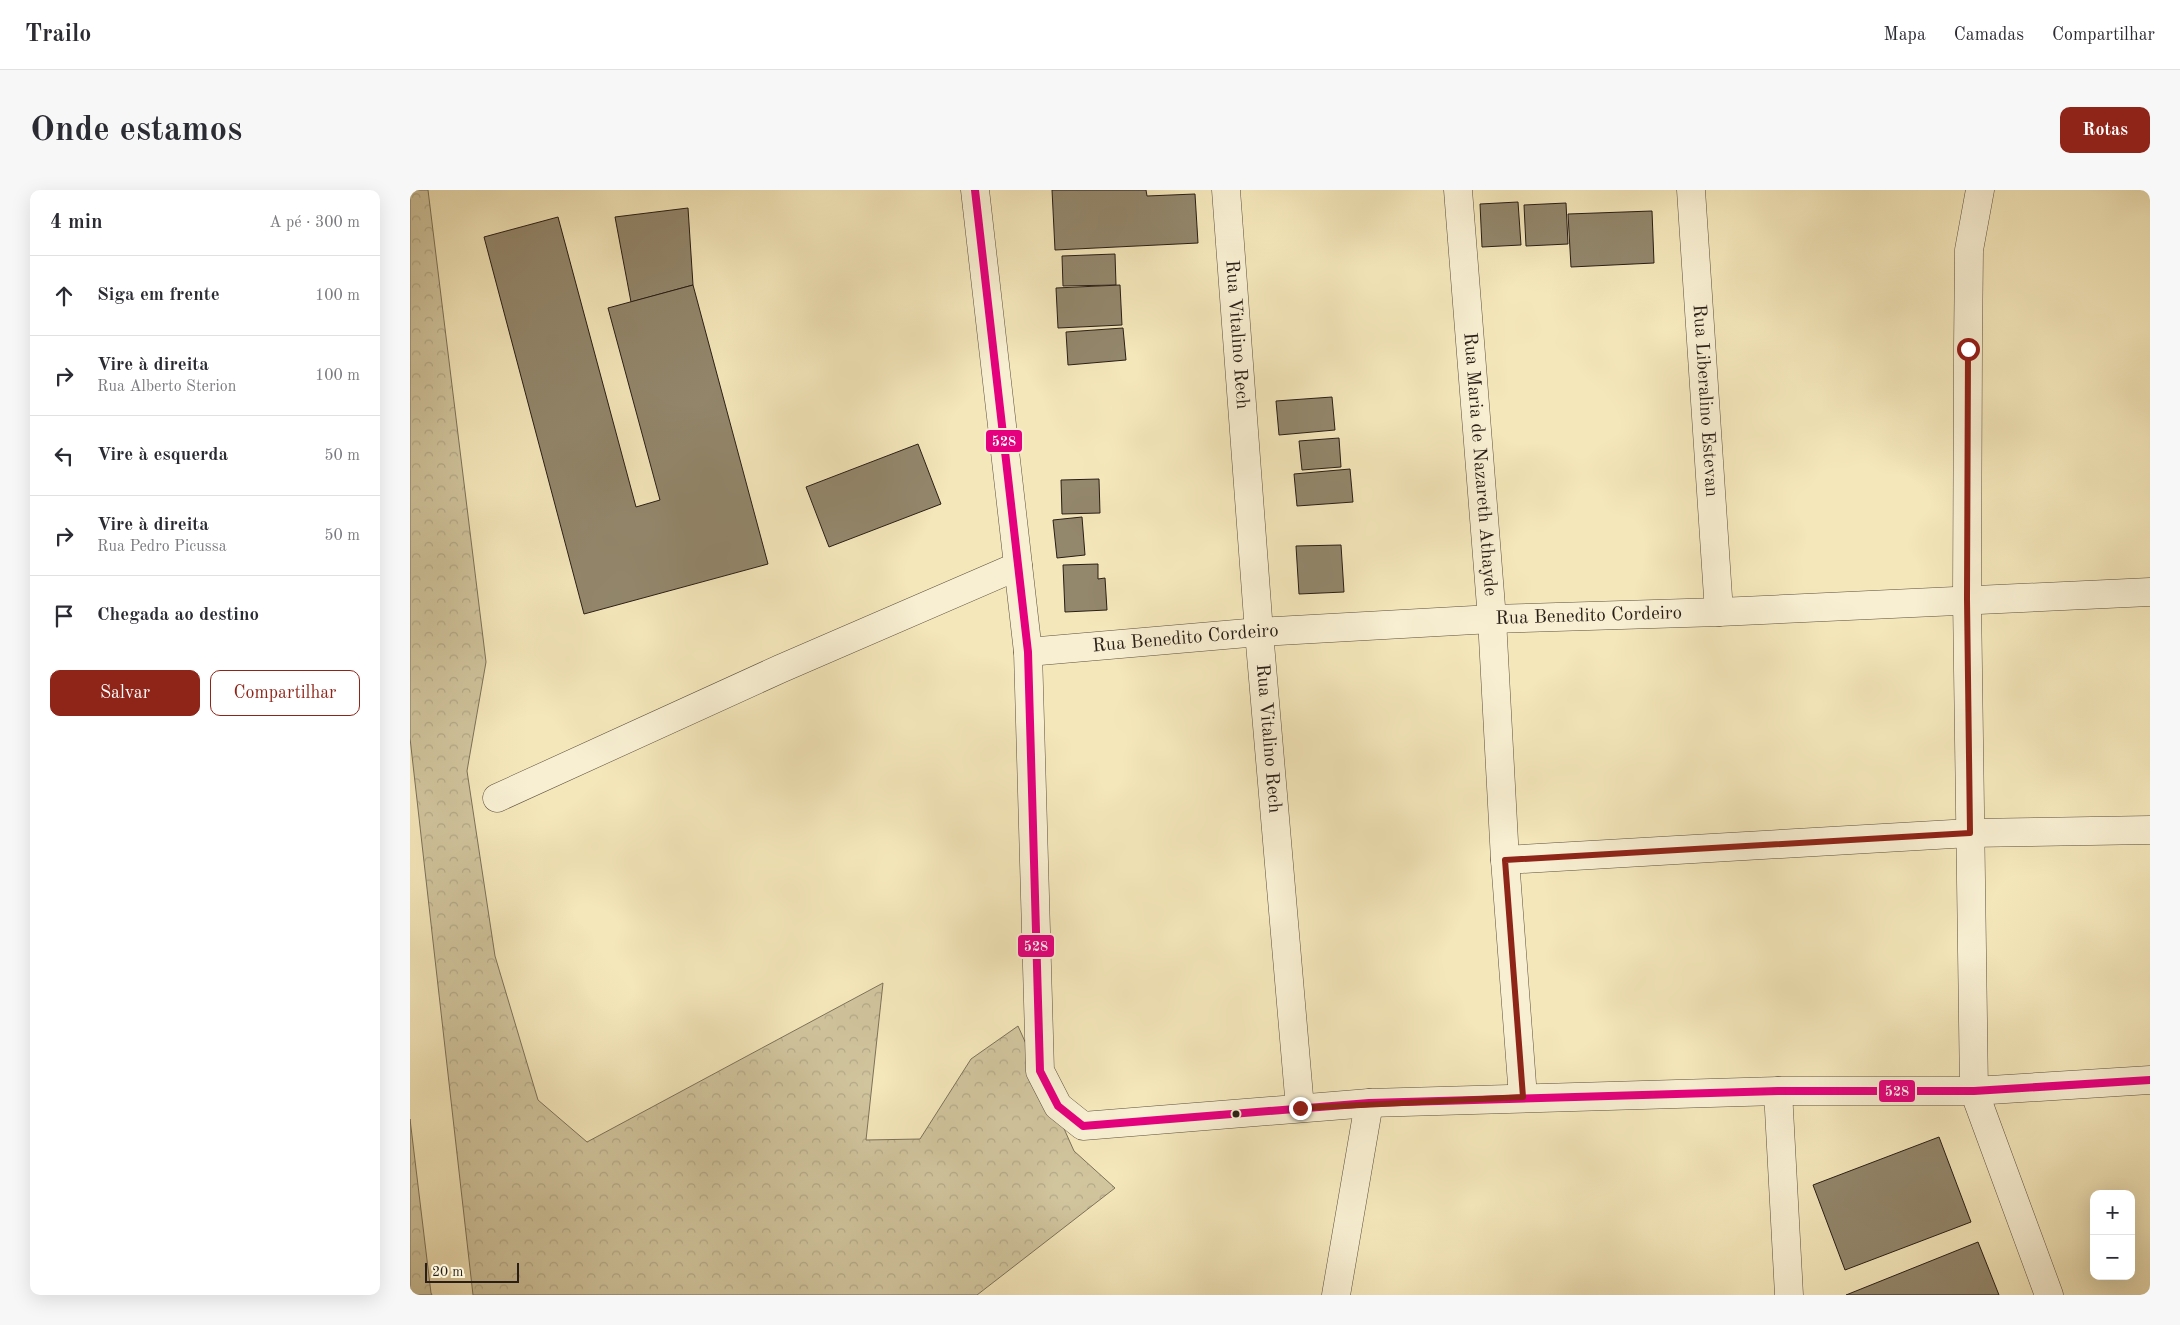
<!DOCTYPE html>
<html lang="pt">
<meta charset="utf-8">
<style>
body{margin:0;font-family:"Old Standard TT",serif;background:#f7f7f7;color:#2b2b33}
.controls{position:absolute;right:15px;bottom:15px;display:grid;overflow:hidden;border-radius:10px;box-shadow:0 5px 20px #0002}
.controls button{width:45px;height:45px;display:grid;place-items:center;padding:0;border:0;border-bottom:1px solid #e1e1e2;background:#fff;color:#2b2b33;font:25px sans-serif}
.scale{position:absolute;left:15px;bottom:12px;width:94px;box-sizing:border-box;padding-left:5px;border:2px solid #291e18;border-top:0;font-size:14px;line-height:18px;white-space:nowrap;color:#291e18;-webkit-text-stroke:4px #f8efd2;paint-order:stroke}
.stop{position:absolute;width:15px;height:15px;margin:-11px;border:4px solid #8f2418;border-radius:50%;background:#fff}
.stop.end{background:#8f2418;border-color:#fff;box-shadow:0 1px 5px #0008}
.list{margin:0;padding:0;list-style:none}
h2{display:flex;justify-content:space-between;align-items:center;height:65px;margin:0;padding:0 20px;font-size:21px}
h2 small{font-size:16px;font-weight:400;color:#7c7c81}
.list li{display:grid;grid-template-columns:32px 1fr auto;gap:15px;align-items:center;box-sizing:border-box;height:80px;padding:0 20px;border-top:1px solid #e1e1e2}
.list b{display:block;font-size:19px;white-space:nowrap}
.list p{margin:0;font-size:16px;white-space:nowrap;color:#7c7c81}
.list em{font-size:16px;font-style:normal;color:#7c7c81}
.actions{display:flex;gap:10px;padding:15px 20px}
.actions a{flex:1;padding:11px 0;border:1px solid #8f2418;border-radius:10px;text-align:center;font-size:18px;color:#8f2418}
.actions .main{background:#8f2418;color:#fff}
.icon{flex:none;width:28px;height:28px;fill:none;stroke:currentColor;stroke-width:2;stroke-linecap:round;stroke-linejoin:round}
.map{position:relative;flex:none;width:1740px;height:1105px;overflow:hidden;border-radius:10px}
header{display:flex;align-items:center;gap:30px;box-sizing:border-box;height:70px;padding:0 25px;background:#fff;border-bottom:1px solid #e1e1e2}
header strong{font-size:24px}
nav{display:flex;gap:28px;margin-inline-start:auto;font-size:18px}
.intro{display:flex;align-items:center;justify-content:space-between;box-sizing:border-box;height:120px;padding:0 30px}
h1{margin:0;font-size:35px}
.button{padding:12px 22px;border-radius:10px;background:#8f2418;color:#fff;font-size:18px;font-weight:700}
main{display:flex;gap:30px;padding:0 30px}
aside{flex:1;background:#fff;border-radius:10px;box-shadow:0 5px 20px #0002}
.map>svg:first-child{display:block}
.forest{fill:url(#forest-crowns);stroke:#7d725b}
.building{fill:#93876c;stroke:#291e18}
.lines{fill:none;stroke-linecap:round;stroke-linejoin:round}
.minor-casing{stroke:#5c5040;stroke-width:29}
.tertiary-casing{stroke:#5c5040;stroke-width:29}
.minor{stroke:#f8efd2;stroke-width:28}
.tertiary{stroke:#f8efd2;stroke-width:28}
.bus-1-casing{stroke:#f8efd2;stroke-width:11}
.bus-1{stroke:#e5007d;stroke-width:8}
.route{stroke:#8f2418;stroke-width:6}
.bus-dot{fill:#291e18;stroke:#f8efd2;stroke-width:2}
.labels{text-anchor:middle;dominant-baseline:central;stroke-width:5;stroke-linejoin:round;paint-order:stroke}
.street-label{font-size:19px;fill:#291e18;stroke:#f8efd2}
.line-badge{stroke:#f8efd2;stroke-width:2}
.badge-label{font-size:14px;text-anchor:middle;font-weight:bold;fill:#fff}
</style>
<header>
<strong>Trailo</strong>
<nav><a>Mapa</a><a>Camadas</a><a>Compartilhar</a></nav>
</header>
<div class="intro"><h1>Onde estamos</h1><a class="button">Rotas</a></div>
<main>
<aside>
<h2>4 min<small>A pé · 300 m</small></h2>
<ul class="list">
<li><svg class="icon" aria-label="ahead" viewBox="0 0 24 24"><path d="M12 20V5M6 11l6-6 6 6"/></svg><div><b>Siga em frente</b></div><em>100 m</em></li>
<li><svg class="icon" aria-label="right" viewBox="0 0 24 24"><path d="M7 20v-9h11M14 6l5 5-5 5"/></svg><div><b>Vire à direita</b><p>Rua Alberto Sterion</p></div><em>100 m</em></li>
<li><svg class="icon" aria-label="left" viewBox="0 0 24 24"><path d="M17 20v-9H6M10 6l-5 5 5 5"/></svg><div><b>Vire à esquerda</b></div><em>50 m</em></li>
<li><svg class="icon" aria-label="right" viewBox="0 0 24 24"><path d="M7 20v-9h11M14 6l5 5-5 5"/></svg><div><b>Vire à direita</b><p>Rua Pedro Picussa</p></div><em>50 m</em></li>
<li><svg class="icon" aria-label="arrive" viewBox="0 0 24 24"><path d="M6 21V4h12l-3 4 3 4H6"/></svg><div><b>Chegada ao destino</b></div></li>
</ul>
<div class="actions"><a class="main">Salvar</a><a>Compartilhar</a></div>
</aside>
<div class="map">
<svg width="1740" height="1105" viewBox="0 0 1740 1105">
<defs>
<pattern id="forest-crowns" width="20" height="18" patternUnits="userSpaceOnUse" patternTransform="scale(1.25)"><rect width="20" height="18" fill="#d1c59e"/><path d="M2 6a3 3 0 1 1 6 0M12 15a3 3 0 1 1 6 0" fill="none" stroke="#b3a987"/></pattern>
</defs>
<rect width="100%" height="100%" fill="#f4e7ba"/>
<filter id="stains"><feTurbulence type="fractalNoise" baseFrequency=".004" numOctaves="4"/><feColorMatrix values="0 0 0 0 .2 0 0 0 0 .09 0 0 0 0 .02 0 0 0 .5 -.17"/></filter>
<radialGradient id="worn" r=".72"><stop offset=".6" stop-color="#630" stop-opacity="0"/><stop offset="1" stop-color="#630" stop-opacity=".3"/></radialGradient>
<g class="forest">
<path d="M0 0H18L76 472 57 581 85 766 128 910 177 952 473 793 456 950 510 949 561 869 608 836 664 961 705 998 567 1105H63L0 548Z"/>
<path d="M0 929 21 1103 22 1105H0Z"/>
</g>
<g class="building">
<path d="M642 0H736L737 6 785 4 788 53 645 60Z"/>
<path d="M1108 12 1111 55 1072 57 1070 14Z"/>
<path d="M1156 13 1158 54 1116 56 1114 15Z"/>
<path d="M278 18 283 95 221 112 205 27Z"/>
<path d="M1242 21 1244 73 1161 77 1158 24Z"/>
<path d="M148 27 226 317 250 310 198 118 283 95 358 374 174 424 74 47Z"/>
<path d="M705 64 706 95 653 96 652 66Z"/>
<path d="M710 95 712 135 648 138 646 98Z"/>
<path d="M713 138 716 170 658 175 656 142Z"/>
<path d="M922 207 925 240 869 245 866 211Z"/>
<path d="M929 248 931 277 892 280 889 251Z"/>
<path d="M508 254 531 314 419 357 396 297Z"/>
<path d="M940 279 943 312 887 316 884 284Z"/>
<path d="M689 289 690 323 652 324 651 290Z"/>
<path d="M672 327 675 365 647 368 643 330Z"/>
<path d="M931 355 934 402 889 404 886 356Z"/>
<path d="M688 374V389L695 388 697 420 655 422 653 375Z"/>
<path d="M1529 947 1561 1032 1435 1080 1403 995Z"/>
<path d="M1568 1052 1589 1105H1436Z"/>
</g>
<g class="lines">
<defs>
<g id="minor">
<path d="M565 0 618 462 630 881 648 916 673 936 959 913 1368 901H1564L1740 890"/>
<path id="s1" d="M816 0 849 442 890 918"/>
<path id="s2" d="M1048 0 1082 429 1095 670 1113 907"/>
<path id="s3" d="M1281 0 1309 422"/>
<path id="s4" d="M618 462 849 442 1082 429 1309 422 1740 402"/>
<path d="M87 608 370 479 608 376"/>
<path d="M1095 670 1560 643 1740 640"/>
<path d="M1368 901 1379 1105"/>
<path d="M926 1105 959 913"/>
</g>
<path id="tertiary" d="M1570 0 1559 60 1558 159 1557 409 1564 901 1639 1105"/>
</defs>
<use href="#minor" class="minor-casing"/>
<use href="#tertiary" class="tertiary-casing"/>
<use href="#minor" class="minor"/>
<use href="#tertiary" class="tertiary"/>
<defs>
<path id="bus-1" d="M565 0 618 462 630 881 648 916 673 936 959 913 1368 901H1564L1740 890"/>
</defs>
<use href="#bus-1" class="bus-1-casing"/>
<use href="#bus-1" class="bus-1"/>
</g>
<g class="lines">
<path class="route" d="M890 918 1113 907 1095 670 1560 643 1557 409 1558 159"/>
</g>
<circle class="bus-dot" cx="826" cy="924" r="4.5"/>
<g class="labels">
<g class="street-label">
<text stroke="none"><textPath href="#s1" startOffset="145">Rua Vitalino Rech</textPath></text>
<text stroke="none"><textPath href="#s3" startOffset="211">Rua Liberalino Estevan</textPath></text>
<text stroke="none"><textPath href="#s2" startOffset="275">Rua Maria de Nazareth Athayde</textPath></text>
<text stroke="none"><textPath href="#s4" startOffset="562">Rua Benedito Cordeiro</textPath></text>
<text stroke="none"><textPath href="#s4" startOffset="158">Rua Benedito Cordeiro</textPath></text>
<text stroke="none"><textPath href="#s1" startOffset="550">Rua Vitalino Rech</textPath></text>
</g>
</g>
<g class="line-badge">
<rect x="575" y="239" width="38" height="24" rx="5" fill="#e5007d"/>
<rect x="607" y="744" width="38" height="24" rx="5" fill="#e5007d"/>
<rect x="1468" y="889" width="38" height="24" rx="5" fill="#e5007d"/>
</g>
<g class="badge-label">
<text x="594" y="256">528</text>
<text x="626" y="761">528</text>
<text x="1487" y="906">528</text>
</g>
<rect width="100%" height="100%" filter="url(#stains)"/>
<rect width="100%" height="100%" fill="url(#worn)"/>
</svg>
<div class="controls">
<button>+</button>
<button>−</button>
</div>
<div class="scale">20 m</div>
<div class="stop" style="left:1558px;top:159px"></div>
<div class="stop end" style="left:890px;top:918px"></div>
</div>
</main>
